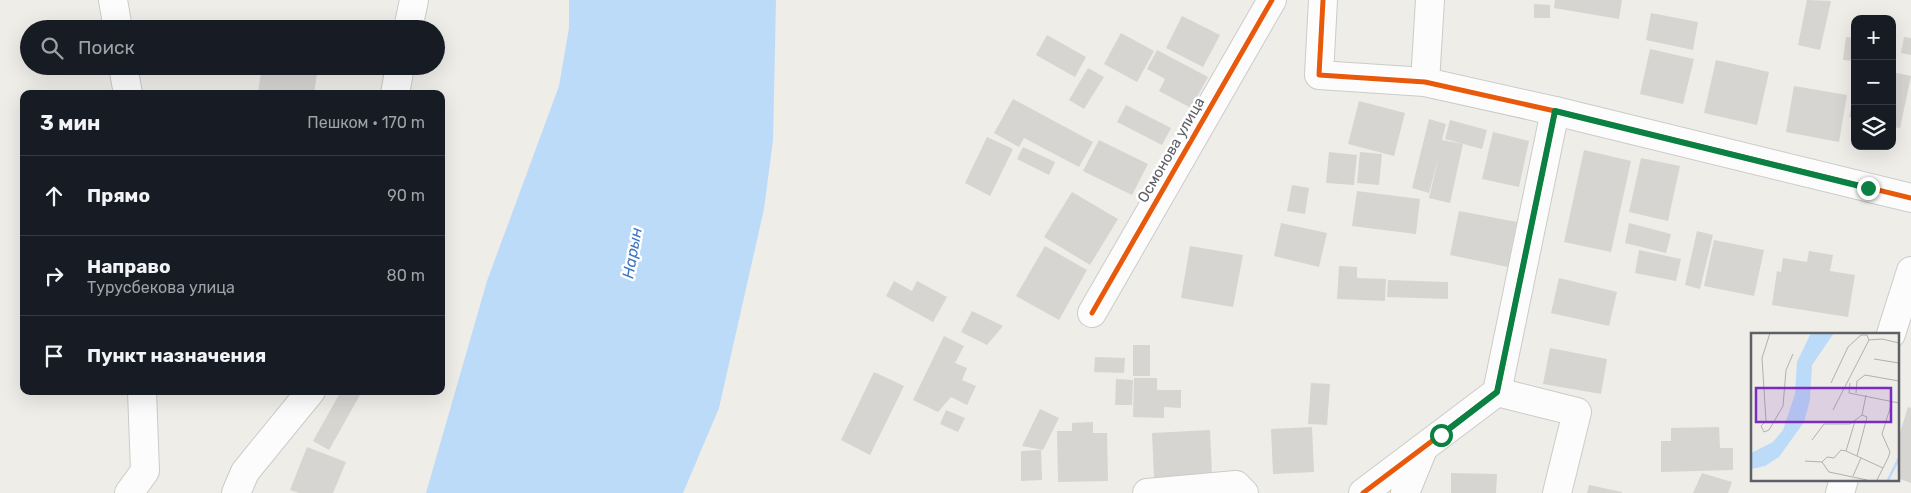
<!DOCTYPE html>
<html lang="ru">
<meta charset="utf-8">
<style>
body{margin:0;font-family:Rubik,sans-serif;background:#20242c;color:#f1f3f6}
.controls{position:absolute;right:15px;top:15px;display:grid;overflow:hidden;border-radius:10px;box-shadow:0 5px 20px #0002}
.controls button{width:45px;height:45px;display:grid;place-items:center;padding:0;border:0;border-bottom:1px solid #363941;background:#171b24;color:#f1f3f6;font:25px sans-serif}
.stop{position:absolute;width:15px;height:15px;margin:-11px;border:4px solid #0b8043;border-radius:50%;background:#fff}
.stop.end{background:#0b8043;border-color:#fff;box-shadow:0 1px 5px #0008}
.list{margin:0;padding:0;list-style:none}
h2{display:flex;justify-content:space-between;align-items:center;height:65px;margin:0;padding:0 20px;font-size:21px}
h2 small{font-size:16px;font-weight:400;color:#9ea1a6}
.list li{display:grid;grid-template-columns:32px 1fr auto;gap:15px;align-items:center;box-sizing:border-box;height:80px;padding:0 20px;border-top:1px solid #363941}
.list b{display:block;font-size:19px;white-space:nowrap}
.list p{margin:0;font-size:16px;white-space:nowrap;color:#9ea1a6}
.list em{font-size:16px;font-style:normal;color:#9ea1a6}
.icon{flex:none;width:28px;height:28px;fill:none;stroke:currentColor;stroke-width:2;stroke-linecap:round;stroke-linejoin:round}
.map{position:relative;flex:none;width:1911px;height:493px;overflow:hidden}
.search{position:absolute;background:#171b24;box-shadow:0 5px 20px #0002;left:20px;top:20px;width:425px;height:55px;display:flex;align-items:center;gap:12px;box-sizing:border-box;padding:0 18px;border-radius:28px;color:#9ea1a6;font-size:19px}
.panel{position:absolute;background:#171b24;box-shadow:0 5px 20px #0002;left:20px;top:90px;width:425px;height:305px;border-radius:10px}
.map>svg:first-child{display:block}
.water{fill:#bcdbf8}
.building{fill:#d6d5d2}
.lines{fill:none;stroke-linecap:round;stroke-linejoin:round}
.minor-casing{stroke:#cbcbca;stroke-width:30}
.minor{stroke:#fcfcfc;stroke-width:28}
.cycleway-casing{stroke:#fff;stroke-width:8}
.cycleway{stroke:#e8590c;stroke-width:5}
.route{stroke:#0b8043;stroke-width:6}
.labels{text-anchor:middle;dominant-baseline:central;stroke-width:5;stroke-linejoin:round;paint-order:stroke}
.street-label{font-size:15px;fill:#5d6167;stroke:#fff}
.water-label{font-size:16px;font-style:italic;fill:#3f77c2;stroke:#fff}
.inset-river{fill:none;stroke:#bcdbf8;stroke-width:2.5}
.inset-road{fill:none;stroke:#b0b1b0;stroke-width:1}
.view{fill:#7b2cbf;fill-opacity:0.15;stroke:#7b2cbf;stroke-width:2.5}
.inset-edge{fill:none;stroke:#5d6167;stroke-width:2.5}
</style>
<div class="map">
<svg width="1911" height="493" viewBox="0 0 1911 493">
<rect width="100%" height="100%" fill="#eeede8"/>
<path class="water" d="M569 0H776L773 140 764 209 719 408 683 493H426L487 281 559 86 569 28Z"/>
<g class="building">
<path d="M1555 0H1622L1619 19 1554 8Z"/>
<path d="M1807 0 1831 1 1820 50 1798 45Z"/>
<path d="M1534 4 1550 5V18H1534Z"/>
<path d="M1651 13 1698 22 1693 50 1646 40Z"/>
<path d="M1182 16 1220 35 1203 67 1166 48Z"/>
<path d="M1121 33 1154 51 1137 82 1104 64Z"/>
<path d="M1047 35 1086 57 1075 77 1036 55Z"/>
<path d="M1846 37 1855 38V61L1843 60Z"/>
<path d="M1904 37 1911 38V55L1901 53Z"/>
<path d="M1650 49 1694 59 1683 104 1640 94Z"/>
<path d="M1157 50 1208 77 1191 108 1159 91 1165 79 1147 69Z"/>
<path d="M1716 60 1769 72 1757 125 1704 113Z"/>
<path d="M275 66H318L314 94H258L261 72 274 74Z"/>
<path d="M1088 68 1104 77 1084 109 1069 100Z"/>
<path d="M1892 72 1911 76 1900 128 1892 127Z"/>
<path d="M1794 86 1847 95 1839 142 1786 132Z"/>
<path d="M1854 94H1855V118L1849 117Z"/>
<path d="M1013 99 1093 142 1079 167 1024 138 1019 147 994 133Z"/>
<path d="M1359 101 1405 113 1394 156 1348 144Z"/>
<path d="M1126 105 1171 128 1162 145 1117 122Z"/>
<path d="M1429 119 1446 124 1442 140 1463 144 1450 203 1429 198 1439 155 1429 193 1412 188Z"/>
<path d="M1450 120 1487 130 1482 149 1445 139Z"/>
<path d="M1493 132 1529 141 1519 187 1482 179Z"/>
<path d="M987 137 1013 149 990 196 965 183Z"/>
<path d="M1099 140 1148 164 1132 195 1083 171Z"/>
<path d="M1023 147 1055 162 1049 175 1017 159Z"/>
<path d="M1584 150 1631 161 1611 252 1564 242Z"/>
<path d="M1329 152 1357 155 1354 185 1326 183Z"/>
<path d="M1360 152 1382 154 1379 185 1357 183Z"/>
<path d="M1641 158 1680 166 1668 221 1629 212Z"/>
<path d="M1292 185 1309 188 1305 214 1287 211Z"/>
<path d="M1357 191 1420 199 1416 234 1352 226Z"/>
<path d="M1072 192 1118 219 1090 265 1044 237Z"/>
<path d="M1459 211 1517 222 1508 267 1450 255Z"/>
<path d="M1281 223 1327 233 1319 267 1274 256Z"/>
<path d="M1629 223 1671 234 1666 253 1625 243Z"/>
<path d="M1697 231 1713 235 1700 289 1685 285Z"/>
<path d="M1714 240 1764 250 1754 296 1704 286Z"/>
<path d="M1045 246 1087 270 1059 320 1016 296Z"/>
<path d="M1190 246 1243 255 1233 307 1181 298Z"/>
<path d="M1639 250 1681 259 1676 281 1635 273Z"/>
<path d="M1809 251 1833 255 1830 271 1855 275 1848 317 1772 305 1777 271 1781 272 1783 258 1807 262Z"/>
<path d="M1339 266 1357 267V278L1386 279 1385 301 1337 299Z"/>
<path d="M1559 278 1617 292 1609 326 1551 313Z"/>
<path d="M1388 280 1448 282V299L1387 297Z"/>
<path d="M894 281 912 291 917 281 947 297 933 322 886 296Z"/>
<path d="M972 311 1003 326 987 345 961 332Z"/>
<path d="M944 336 964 346 955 363 967 368 962 380 976 386 967 405 951 397 938 412 913 400Z"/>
<rect x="1133" y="345" width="17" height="31"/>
<path d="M1550 348 1607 359 1601 394 1543 384Z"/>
<path d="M1095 357 1125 358 1124 373 1094 372Z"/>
<path d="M874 372 904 386 870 455 841 440Z"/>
<path d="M1134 378H1157V390H1181V408L1164 407V418L1133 417Z"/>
<path d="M1116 379 1133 380 1132 405H1115Z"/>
<path d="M1311 383 1330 384 1327 425 1308 424Z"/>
<path d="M341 391H358L361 393 329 450 313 441Z"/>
<path d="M1908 407 1911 408V483L1897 478V442Z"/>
<path d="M1040 409 1059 418 1043 450 1022 446Z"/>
<path d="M946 410 965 418 958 432 940 424Z"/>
<path d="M1093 422V433H1107L1108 481 1058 482 1057 431H1072V423Z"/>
<path d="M1312 427 1314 472 1273 474 1271 429Z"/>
<path d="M1719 427 1720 448H1733V470L1661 472V441H1671V428Z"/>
<path d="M1210 430 1212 475 1154 478 1152 433Z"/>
<path d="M307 447 346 462 333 493H299L290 490Z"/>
<path d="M1041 450 1042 480 1021 481V451Z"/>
<path d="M1451 473 1497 474 1496 493H1451Z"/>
<path d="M1702 473 1732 482 1728 493H1693Z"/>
<path d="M1589 485 1622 492V493H1587Z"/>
</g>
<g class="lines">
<defs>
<g id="minor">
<path d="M113 0 118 29"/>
<path d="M1323 0 1319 75 1425 82 1555 111 1911 198"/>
<path d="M408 29 414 0"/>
<path d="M123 66 128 94"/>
<path d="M1425 82 1430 0"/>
<path d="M395 94 400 66"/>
<path d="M1092 313 1272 0"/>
<path d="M1891 334 1911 271"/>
<path d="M1497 392 1577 412 1557 493"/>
<path d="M129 493 145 471 142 391"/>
<path d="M236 493 245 472 311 391"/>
<path d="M1147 493 1236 485 1244 493"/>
<path d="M1363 493 1497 392 1555 111"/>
<path d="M1405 493 1423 449"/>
<path d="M1840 493 1844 479"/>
</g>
</defs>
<use href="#minor" class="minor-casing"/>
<use href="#minor" class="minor"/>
<defs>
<g id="cycleway">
<path d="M1323 0 1319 75 1425 82 1555 111 1911 198"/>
<path d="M1092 313 1272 0"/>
<path d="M1363 493 1497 392 1555 111"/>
</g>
</defs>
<use href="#cycleway" class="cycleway-casing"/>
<use href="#cycleway" class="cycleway"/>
</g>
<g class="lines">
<path class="route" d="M1441 435 1497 392 1555 111 1868 188"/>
</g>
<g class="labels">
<g class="street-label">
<text transform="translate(1171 150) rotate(-60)">Осмонова улица</text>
</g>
<g class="water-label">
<text transform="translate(632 253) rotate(-80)">Нарын</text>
</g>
</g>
<g transform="translate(1751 333)">
<rect width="148" height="148" fill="#eeede8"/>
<path d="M60 0H83L61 32 59 67 53 89 28 124 14 133 0 136V120L22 109 32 97 44 61 46 29Z" fill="#bcdbf8"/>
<path class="inset-river" d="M137 147 148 125"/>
<path class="inset-road" d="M19 0 11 25 15 88 10 93 13 99 18 97 32 73 35 37 42 21M118 7 131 6 148 10M123 26 148 30M80 50 97 14 110 2H116L118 7 82 77M99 50 98 60 148 70M105 60 106 48 114 42 148 48M61 107 73 91H99L111 82 115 62M95 118 104 88M106 123 116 84 111 82M54 128 71 129 76 124 83 125 90 117 95 118 132 135M71 129 78 139 116 147M102 143 110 125M126 147 137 125 139 119 131 101 141 69"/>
<path class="view" d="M5 55H140V89H5Z"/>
<rect width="148" height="148" class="inset-edge"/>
</g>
</svg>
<div class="controls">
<button>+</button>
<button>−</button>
<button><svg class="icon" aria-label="layers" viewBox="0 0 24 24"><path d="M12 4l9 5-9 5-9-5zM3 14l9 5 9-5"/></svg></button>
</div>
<div class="stop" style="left:1441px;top:435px"></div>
<div class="stop end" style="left:1868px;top:188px"></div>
<div class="search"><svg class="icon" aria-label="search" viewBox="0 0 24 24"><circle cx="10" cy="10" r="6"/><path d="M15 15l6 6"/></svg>Поиск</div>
<section class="panel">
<h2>3 мин<small>Пешком · 170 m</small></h2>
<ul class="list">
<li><svg class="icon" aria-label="ahead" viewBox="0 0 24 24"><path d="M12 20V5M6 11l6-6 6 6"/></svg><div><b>Прямо</b></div><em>90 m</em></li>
<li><svg class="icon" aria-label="right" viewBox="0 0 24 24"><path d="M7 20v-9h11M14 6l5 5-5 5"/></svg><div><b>Направо</b><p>Турусбекова улица</p></div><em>80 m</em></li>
<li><svg class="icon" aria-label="arrive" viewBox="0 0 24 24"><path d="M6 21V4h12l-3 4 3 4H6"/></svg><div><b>Пункт назначения</b></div></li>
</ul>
</section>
</div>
